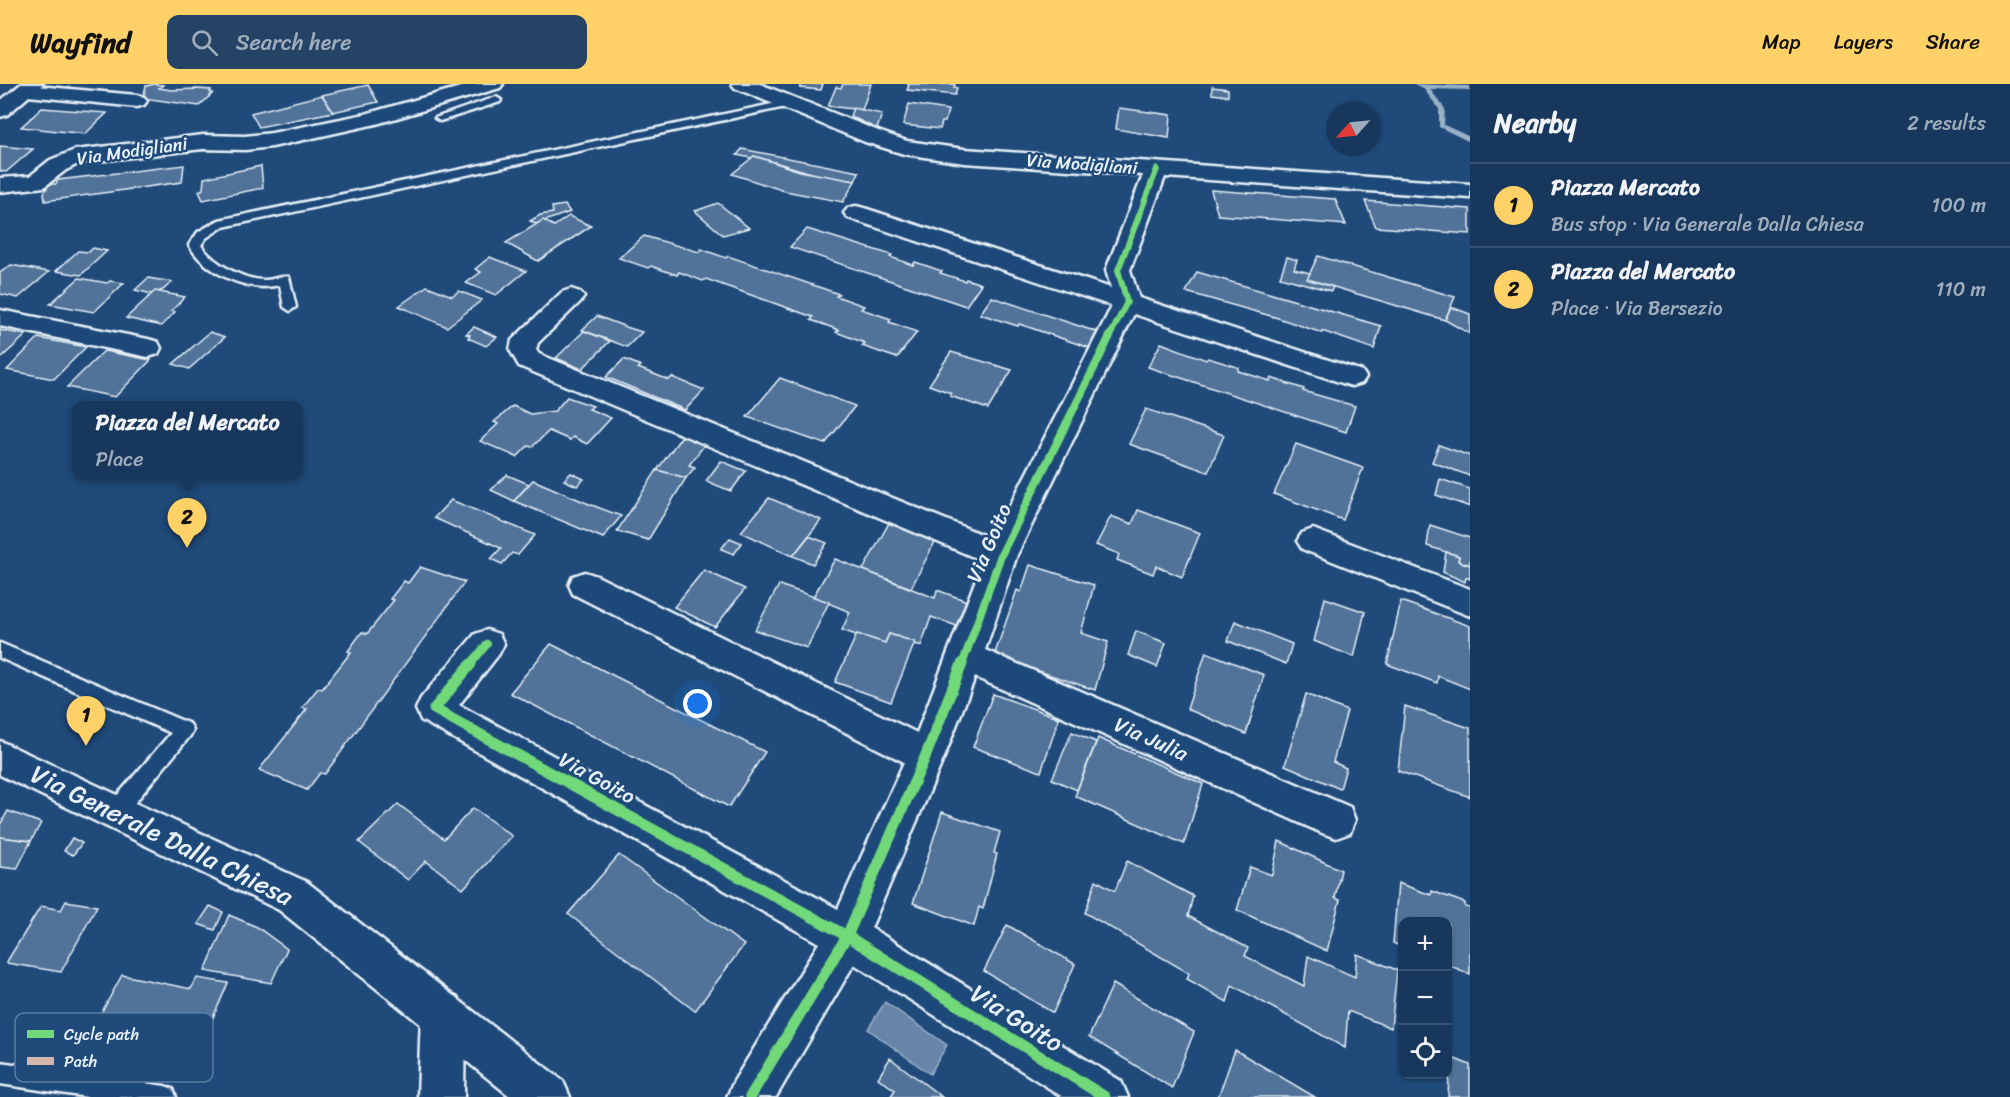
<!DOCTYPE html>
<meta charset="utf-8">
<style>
body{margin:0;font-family:Sriracha,sans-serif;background:#244365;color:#f1f3f6}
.controls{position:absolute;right:18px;bottom:18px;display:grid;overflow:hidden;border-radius:12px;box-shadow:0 2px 4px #0004}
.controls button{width:54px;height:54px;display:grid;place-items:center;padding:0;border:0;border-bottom:2px solid #365272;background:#17385c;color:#f1f3f6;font:30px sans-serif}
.compass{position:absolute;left:1326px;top:18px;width:54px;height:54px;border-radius:50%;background:#17385c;box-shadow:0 2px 4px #0004;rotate:243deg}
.you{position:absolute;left:698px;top:620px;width:21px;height:21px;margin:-15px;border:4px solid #fff;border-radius:50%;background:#1a73e8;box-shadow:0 0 0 9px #1a73e833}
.badge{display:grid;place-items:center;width:39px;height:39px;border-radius:50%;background:#ffd166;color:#111;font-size:20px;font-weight:700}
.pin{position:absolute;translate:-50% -50px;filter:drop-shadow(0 2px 3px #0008)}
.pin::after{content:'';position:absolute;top:32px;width:21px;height:18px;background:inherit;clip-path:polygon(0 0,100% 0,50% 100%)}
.popup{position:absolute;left:72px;top:317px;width:231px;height:78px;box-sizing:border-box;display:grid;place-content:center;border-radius:12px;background:#17385c;filter:drop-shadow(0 2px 4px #0005);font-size:20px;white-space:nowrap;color:#9eacbb}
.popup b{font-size:22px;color:#f1f3f6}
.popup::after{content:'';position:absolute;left:50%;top:100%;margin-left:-12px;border:12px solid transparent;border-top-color:#17385c}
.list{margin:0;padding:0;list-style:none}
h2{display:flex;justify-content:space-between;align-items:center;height:78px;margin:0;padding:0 24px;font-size:26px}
h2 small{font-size:20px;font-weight:400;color:#9eacbb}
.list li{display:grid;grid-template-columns:39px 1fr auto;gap:18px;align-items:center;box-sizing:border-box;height:84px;padding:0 24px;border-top:2px solid #365272}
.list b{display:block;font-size:22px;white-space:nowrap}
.list p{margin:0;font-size:20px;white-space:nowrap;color:#9eacbb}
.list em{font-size:20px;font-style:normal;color:#9eacbb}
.icon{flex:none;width:33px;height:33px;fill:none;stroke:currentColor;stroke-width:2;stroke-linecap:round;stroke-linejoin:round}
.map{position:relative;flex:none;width:1470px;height:1013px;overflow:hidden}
header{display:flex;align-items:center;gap:36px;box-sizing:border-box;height:84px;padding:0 30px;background:#ffd166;color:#111}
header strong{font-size:28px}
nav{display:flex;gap:33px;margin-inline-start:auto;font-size:21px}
.search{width:420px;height:54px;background:#244365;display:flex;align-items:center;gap:15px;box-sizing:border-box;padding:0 21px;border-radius:12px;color:#9eacbb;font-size:22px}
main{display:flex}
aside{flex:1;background:#17385c}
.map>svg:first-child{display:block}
.water{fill:#6685a7;stroke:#9ab0c7;stroke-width:1.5}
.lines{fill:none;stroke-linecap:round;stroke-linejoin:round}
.stream{fill:#9ab0c7;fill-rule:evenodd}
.building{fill:#517399;stroke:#e8f1f8;stroke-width:1.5}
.service-casing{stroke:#e8f1f8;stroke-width:5}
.minor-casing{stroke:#e8f1f8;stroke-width:5}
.tertiary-casing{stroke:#e8f1f8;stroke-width:5}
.secondary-casing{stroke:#e8f1f8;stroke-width:5}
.service{fill:#1f4a7a;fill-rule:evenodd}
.minor{fill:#1f4a7a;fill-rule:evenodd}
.tertiary{fill:#1f4a7a;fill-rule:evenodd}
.secondary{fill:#1f4a7a;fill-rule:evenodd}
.cycleway-far2-casing{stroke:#1f4a7a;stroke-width:9}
.cycleway-far1-casing{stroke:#1f4a7a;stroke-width:12}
.cycleway-casing{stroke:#1f4a7a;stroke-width:15}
.cycleway-far2{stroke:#71d979;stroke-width:6}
.cycleway-far1{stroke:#71d979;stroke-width:8}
.cycleway{stroke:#71d979;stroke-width:11}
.labels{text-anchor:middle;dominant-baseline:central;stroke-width:5;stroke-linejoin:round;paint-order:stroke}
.far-street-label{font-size:18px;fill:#e8f1f8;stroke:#1f4a7a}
.street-label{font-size:21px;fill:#e8f1f8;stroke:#1f4a7a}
.near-street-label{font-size:26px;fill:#e8f1f8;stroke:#1f4a7a}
.key{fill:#1f4a7a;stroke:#5b7ca0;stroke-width:1.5}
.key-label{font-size:16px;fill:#e8f1f8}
</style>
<header>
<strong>Wayfind</strong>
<div class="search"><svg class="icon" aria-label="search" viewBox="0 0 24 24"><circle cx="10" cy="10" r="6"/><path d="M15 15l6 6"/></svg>Search here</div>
<nav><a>Map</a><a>Layers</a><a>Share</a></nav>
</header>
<main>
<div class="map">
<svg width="1470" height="1013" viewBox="0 0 1470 1013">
<rect width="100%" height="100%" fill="#1f4a7a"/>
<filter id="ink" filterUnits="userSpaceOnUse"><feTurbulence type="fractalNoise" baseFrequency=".0167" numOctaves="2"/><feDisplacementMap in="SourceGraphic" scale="12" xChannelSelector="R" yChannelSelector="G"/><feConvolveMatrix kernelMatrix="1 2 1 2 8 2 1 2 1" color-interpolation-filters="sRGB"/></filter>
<g filter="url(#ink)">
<path class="water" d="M885 918 947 961 930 990 868 945Z"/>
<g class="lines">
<path class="stream" d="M1413 0 1470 2V6L1430 5 1445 25 1444 41 1470 53V58L1439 43V25L1423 4Z"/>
</g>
<g class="building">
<path d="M155 0 163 1 159 4 171 6 197 5 211 6 210 8 213 9 199 22 143 14 146 2Z"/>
<path d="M802 0H823L821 6 800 4Z"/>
<path d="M843 0H871L862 26 828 22 836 3 841 4Z"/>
<path d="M907 0H955L954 3 957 4 955 11 907 6 909 1Z"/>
<path d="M368 1 378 18 333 28 322 11Z"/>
<path d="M1212 3 1228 5V12L1212 10Z"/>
<path d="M322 11 333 28 259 43 251 29Z"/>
<path d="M909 20 948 26 945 38H942L940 45 903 41Z"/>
<path d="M42 24 107 29 85 50 21 43Z"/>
<path d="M853 24 882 30 877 45 850 32Z"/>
<path d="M1119 24 1171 31 1169 54 1116 45Z"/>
<path d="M0 62 33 65 6 88 0 87Z"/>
<path d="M742 65 859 88 855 97 818 91 754 72 751 74 737 71Z"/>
<path d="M754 72 800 87 855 97 843 118 785 107 732 90Z"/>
<path d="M184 81 182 98 45 117 44 109 49 100H56L58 96Z"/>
<path d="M261 82 263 104 203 116 199 107 203 105 204 94Z"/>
<path d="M1211 106 1335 115 1346 141 1218 131Z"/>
<path d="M1365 117 1470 125V150L1376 143Z"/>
<path d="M718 119 749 144 723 151 695 127Z"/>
<path d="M565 121 570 128 536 140 530 137 540 131 553 129 552 123Z"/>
<path d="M569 132 591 142 538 177 506 159 543 136 554 142Z"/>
<path d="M807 145 892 171 890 173 913 181 915 178 942 187 940 189 965 197 966 195 981 200 966 222 790 163Z"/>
<path d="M644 152 699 168 701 165 726 174 728 172 839 210 836 212 864 222 861 225 891 235 889 238 917 248 897 274 862 262 865 259 836 248 839 246 811 236 813 233 706 195 703 197 679 188 677 191 651 182 648 184 619 174Z"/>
<path d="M93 164 107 167 81 191 56 187 78 167 89 168Z"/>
<path d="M1318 172 1455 213 1445 236 1307 195Z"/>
<path d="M490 173 492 174 526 187 496 211 466 199 481 188 475 185Z"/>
<path d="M1287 173 1297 176 1294 185 1310 189 1307 195 1333 203 1331 207 1280 193Z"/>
<path d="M11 181 49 188 18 214 0 210V189Z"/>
<path d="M1197 188 1381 242 1374 265 1322 247V249L1278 234 1186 208Z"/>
<path d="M79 194 107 199 110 197 124 199 94 228 50 220Z"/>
<path d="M148 194 172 198 163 206 152 210 135 206Z"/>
<path d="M427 202 452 212 459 207 482 216 447 243 399 222Z"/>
<path d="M155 207 185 213 171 227 175 228 161 242 126 234Z"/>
<path d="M992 213 1100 249 1090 264 1019 240 1018 242 980 230Z"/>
<path d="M1451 223 1470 230V250L1445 236Z"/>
<path d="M597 232 626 243 642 248 627 263 582 246Z"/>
<path d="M474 243 497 253 486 262 468 254 470 251 466 250Z"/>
<path d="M0 246 26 251 0 275Z"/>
<path d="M584 247 610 257 582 285 556 274Z"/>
<path d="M210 248 225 253 189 285 173 280Z"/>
<path d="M38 254 86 263 54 295 7 286Z"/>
<path d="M1161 259 1206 276 1208 274 1234 282 1239 284 1238 287 1270 297 1271 294 1304 305 1303 307 1355 322 1346 348 1148 283Z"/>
<path d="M104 267 151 276 115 313 67 303Z"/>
<path d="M951 268 1012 286 988 325 950 312 951 309 929 301Z"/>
<path d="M624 275 641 282 638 284 669 296 672 293 704 306 685 326 606 293Z"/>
<path d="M780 294 855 322 825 360 747 333Z"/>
<path d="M567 313 593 322 589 325 611 334 587 360 573 353 570 356 549 347 532 363 528 362 517 373 480 357 498 340 494 338 513 322 530 330 555 327Z"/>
<path d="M1146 325 1224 351 1208 388 1129 360Z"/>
<path d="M682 352 705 360 689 381 695 383 686 394 657 386Z"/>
<path d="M1296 360 1363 384 1343 436 1274 410Z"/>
<path d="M1439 361 1470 372V392L1432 378Z"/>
<path d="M721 377 746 387 731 407 706 397Z"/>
<path d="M657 386 686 394 648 456 617 447Z"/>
<path d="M571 389 584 395 577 402 564 396Z"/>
<path d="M507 391 529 400 514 417 491 406Z"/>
<path d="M1440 395 1470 405V423L1436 411Z"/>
<path d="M533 396 589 420 621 432 603 454 514 417Z"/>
<path d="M769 414 821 436 793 472 741 448Z"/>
<path d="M451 416 535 451 518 471 512 469 502 480 491 475 501 464 434 434Z"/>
<path d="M1138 426 1200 449 1182 493 1156 482 1153 490 1117 476 1119 470 1096 461 1111 432 1132 440Z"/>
<path d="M889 439 936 456 911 504 863 486Z"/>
<path d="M1430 441 1470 454V481L1458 477 1459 472 1427 462Z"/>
<path d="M809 452 827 459 813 480 793 472Z"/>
<path d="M730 454 742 459 734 470 721 465Z"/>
<path d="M1446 468 1459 472 1458 477 1470 481V495L1466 493 1465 498 1443 488Z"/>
<path d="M835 475 935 514 937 506 967 517 957 542 931 533 921 562 889 550 885 559 856 551 842 546 850 528 813 513Z"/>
<path d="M1030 481 1094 501 1081 549 1108 558 1095 606 994 572 1017 506 1021 508Z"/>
<path d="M420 483 465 498 325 690 320 689 307 706 259 686 307 625 302 624 318 604 322 605 351 568 348 567 362 548 367 550 394 516 390 515 404 497 408 499Z"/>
<path d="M704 486 745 505 715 543 674 523Z"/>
<path d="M779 501 829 518 807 564 755 546Z"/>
<path d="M1325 514 1365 528 1354 573 1314 557Z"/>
<path d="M1401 517 1470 542V605L1438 592 1437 599 1387 580Z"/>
<path d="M1235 537 1292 560 1286 580 1228 557Z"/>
<path d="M1136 547 1166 559 1157 583 1128 571Z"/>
<path d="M857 550 885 559 889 550 915 558 891 618 835 598Z"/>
<path d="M551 560 765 668 729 723 510 609Z"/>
<path d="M1206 568 1264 591 1246 650 1187 625Z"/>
<path d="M993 610 1059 634 1041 688 973 663Z"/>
<path d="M1306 610 1347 627 1333 678 1346 684 1340 705 1285 681Z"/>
<path d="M1405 622 1470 644V713L1398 687Z"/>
<path d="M1072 648 1096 658 1077 706 1052 695Z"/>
<path d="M1098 654 1203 700 1184 760 1075 712Z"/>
<path d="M398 720 444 755 473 724 512 752 463 805 426 777 408 796 359 758Z"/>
<path d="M8 727 41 739 31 757 0 753V741Z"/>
<path d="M942 728 1000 748 994 769 997 770 983 825 979 823 974 842 913 819Z"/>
<path d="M0 753 31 757 17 785 0 783Z"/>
<path d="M72 754 82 759 73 771 64 767Z"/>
<path d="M1279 757 1341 786 1335 814 1340 816 1327 867 1237 826 1250 783 1272 791Z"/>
<path d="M619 771 744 861 695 927 568 830Z"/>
<path d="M1127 777 1193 812 1188 832 1248 864 1245 872 1304 902 1308 872 1355 893 1357 870 1397 886 1391 944 1348 927 1345 964 1232 901 1227 918 1187 895 1189 889 1085 829 1096 796 1115 807Z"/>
<path d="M1398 799 1431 811 1432 807 1465 819V823L1470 824V890L1448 881V838H1402V863L1393 859Z"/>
<path d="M66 817 97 822 61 888 6 879 41 822 61 826Z"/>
<path d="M210 822 223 828 215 846 198 840Z"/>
<path d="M229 831 257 843 287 865 271 899 205 887Z"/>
<path d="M1007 841 1075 880 1053 929 984 887Z"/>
<path d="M122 891 191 905 197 894 228 899 195 975 86 957Z"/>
<path d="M1113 900 1194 948 1172 1004 1089 953Z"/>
<path d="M1235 966 1315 1013H1218Z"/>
<path d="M1450 973 1470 981V1013H1448Z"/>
<path d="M890 974 942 1013H890L895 1006 878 994Z"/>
</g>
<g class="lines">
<defs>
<g id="service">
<path d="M496 13 501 16 500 18 440 37 435 34Z"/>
<path d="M791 16 795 17V21L223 143 206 154 201 161C212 179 245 197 266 196 274 196 281 191 289 193L296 223 290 227 284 223 280 201C248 209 205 189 189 161L198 148 219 136Z"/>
<path d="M0 559 190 640 193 646 190 652 123 733 116 736 109 733 106 727 109 721 171 649 0 574Z"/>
<path d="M0 978 165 1002 173 1005 176 1013H87L0 1000Z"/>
</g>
<g id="minor">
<path d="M471 0H503L500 4 376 40 272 63 245 66 203 65 80 79 66 86 44 103 0 108V94L30 92 50 76 75 66 203 51 245 52 272 49 365 30Z"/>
<path d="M732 0H760L881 48 907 57 964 65 1470 100V114L1165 93 1130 186 1139 214 1362 287 1366 293 1362 299 1352 302 1342 299 1134 230 1017 471 985 566 1350 723 1355 736 1350 749 1336 754 1322 749 975 593 945 671 871 844 1121 997 1128 1013H1063L854 880 776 1013H727L734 997 819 859 421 636 416 625 421 614 475 550 487 546 499 550 504 560 499 570 459 621 838 825 904 678 573 510 569 501 573 492 585 488 597 492 917 649 983 477 519 282 510 266 512 256 562 208 571 205 580 208 584 213 580 218 538 259 536 266 539 270 993 455 1112 222 848 134 844 129 848 124 856 122 864 124 1111 204 1106 186 1143 91 964 79 904 70 865 58 735 4Z"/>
<path d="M25 1 137 11 144 13 147 17 144 21 137 23 18 11 15 7 18 3Z"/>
<path d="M0 226 148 255 158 258 161 264 158 270 148 273 0 242Z"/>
<path d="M1313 445 1470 505V532L1302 465 1297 457 1302 449Z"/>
<path d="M443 907 458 914 465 929 464 1013H418L421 929 428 914Z"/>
</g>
<path id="tertiary" d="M0 657 307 798 563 997 570 1013H511L279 826 0 691Z"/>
<path id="secondary" d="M21 0H43L7 31 0 33V17Z"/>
</defs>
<use href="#service" class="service-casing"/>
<use href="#minor" class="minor-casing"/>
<use href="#tertiary" class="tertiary-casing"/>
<use href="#secondary" class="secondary-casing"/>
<use href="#service" class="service"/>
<use href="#minor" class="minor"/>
<use href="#tertiary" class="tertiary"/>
<use href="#secondary" class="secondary"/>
<defs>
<path id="cycleway-far2" d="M1110 252 1127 218 1118 186 1157 85"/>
<g id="cycleway-far1">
<path d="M470 581 487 560"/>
<path d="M962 581 1001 471 1111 250"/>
</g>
<g id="cycleway">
<path d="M471 580 434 625 847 852 1105 1013"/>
<path d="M750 1013 847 852 926 671 962 580"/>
</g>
</defs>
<use href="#cycleway-far2" class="cycleway-far2-casing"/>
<use href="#cycleway-far1" class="cycleway-far1-casing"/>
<use href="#cycleway" class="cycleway-casing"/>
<use href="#cycleway-far2" class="cycleway-far2"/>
<use href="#cycleway-far1" class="cycleway-far1"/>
<use href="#cycleway" class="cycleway"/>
</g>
</g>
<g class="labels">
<g class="far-street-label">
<text transform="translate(132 67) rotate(-8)">Via Modigliani</text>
<text transform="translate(1082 80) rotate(4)">Via Modigliani</text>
</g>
<g class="street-label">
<text transform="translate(989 459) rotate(-67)">Via Goito</text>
<text transform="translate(1151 655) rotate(24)">Via Julia</text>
<text transform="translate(597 694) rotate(29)">Via Goito</text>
</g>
<g class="near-street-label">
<text transform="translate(162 751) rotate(26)">Via Generale Dalla Chiesa</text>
<text transform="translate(1017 934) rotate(32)">Via Goito</text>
</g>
</g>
<rect x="15" y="929" width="198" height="69" rx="9" class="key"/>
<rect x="27" y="946" width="27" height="8" fill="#71d979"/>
<rect x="27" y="973" width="27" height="8" fill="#d1b7ad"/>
<g class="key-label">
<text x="64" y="956">Cycle path</text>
<text x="64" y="983">Path</text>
</g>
</svg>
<div class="controls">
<button>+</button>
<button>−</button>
<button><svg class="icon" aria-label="locate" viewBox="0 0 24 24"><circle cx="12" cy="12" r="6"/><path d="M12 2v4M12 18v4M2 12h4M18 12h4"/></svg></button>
</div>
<svg class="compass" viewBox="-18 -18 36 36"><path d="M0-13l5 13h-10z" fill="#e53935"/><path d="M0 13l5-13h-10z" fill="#9eacbb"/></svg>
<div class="you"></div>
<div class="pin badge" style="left:86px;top:662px">1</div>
<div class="pin badge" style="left:187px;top:464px">2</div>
<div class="popup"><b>Piazza del Mercato</b>Place</div>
</div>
<aside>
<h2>Nearby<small>2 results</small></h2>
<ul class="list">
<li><span class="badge">1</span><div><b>Piazza Mercato</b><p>Bus stop · Via Generale Dalla Chiesa</p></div><em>100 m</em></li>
<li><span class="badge">2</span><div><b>Piazza del Mercato</b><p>Place · Via Bersezio</p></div><em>110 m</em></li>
</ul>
</aside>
</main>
